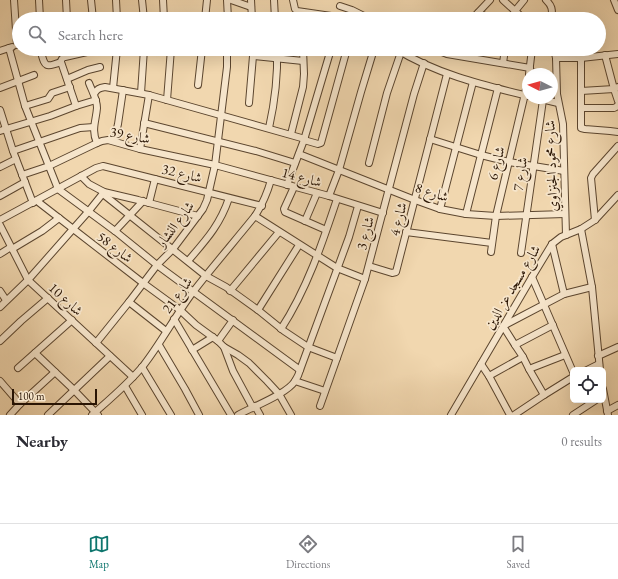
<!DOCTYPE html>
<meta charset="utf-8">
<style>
body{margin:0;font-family:"EB Garamond",Amiri,serif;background:#f7f7f7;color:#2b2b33}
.controls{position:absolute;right:12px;bottom:12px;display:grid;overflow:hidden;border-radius:6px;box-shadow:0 4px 16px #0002}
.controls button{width:36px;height:36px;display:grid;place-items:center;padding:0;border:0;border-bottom:1px solid #e1e1e2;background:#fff;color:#2b2b33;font:20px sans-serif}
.compass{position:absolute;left:522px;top:68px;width:36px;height:36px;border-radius:50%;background:#fff;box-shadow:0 4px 16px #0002;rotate:276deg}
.scale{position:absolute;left:12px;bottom:10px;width:85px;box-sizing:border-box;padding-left:4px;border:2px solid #2a1504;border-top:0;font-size:11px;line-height:14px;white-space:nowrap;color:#2a1504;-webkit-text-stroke:3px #f6e5cb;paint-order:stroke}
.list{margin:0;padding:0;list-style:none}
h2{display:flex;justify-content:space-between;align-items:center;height:52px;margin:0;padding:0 16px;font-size:17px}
h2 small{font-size:13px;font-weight:400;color:#7c7c81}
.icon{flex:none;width:22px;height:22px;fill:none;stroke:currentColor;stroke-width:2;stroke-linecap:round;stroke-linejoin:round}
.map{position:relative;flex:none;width:618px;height:415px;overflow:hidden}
.search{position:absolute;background:#fff;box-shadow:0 4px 16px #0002;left:12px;right:12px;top:12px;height:44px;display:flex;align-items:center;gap:10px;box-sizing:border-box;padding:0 14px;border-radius:22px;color:#7c7c81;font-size:15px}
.sheet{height:108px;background:#fff}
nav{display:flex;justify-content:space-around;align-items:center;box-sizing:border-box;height:56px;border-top:1px solid #e1e1e2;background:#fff;font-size:11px;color:#7c7c81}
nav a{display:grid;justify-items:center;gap:2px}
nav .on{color:#0f766e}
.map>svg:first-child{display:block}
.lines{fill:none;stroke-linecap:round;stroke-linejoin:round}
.street-casing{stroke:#5c462f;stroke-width:8}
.street{stroke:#f6e5cb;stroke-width:6}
.labels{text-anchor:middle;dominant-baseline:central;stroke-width:3.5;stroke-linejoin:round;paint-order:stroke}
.street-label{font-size:14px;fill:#2a1504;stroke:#f6e5cb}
</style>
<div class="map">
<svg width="618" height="415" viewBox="0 0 618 415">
<rect width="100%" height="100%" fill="#f1d7af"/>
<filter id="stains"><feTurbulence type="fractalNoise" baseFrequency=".005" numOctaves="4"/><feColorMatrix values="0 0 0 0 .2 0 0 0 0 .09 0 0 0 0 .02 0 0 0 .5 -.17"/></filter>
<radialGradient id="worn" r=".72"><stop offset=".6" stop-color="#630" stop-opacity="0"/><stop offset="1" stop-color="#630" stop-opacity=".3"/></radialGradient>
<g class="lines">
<defs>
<g id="street">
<path d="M14 0 17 45"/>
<path d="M39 0 40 19"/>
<path d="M66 0 67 19"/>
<path d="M91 0 93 19"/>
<path d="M116 0 117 19"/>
<path d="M142 0 144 19"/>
<path d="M163 0 164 19"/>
<path d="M227 0 228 19"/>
<path d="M231 0 251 7"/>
<path d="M251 0 252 19"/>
<path d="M274 0 275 19"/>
<path d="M293 0 295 9 297 11 338 17"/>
<path d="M503 0 524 19"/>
<path d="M546 0C553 7 552 10 552 19"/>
<path d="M614 0 618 10"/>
<path d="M340 6 352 10 370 19"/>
<path d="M478 13 492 19"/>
<path d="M205 19 207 0"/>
<path d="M472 19 490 0"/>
<path d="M511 19 515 11 524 0"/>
<path d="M9 48 25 106 58 189 115 231 157 265 300 370"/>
<path d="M40 49C45 65 43 69 61 62"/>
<path d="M396 49C436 74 483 85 528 96"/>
<path d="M434 49 447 54 530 68"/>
<path d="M541 49 554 51"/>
<path d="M554 49 556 58 557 94 563 124 566 235"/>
<path d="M0 51 12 47"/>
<path d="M605 55 614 89 618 101"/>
<path d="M253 56 303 61"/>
<path d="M556 58H581L618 54"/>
<path d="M581 58V128L585 129 610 131 618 132"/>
<path d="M61 62 76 106"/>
<path d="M61 62C61 59 62 58 65 57L100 49"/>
<path d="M503 63 505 49"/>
<path d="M530 72 543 74"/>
<path d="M529 74 532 49"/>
<path d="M67 79 88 70 100 67"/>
<path d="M89 83C92 91 97 99 97 108 96 121 91 130 97 143"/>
<path d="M198 85 202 49"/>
<path d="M0 88 34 75"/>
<path d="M113 88 117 49"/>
<path d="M581 91 614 89 618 87"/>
<path d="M141 93 144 49"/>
<path d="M94 94C97 89 99 88 105 87L149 95 305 139"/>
<path d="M537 98 558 103"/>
<path d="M167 100 171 49"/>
<path d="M249 103 253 56V49"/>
<path d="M25 106 48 99 52 93 70 87"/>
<path d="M581 108H614L616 107 618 105"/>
<path d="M0 110 13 151 33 203"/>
<path d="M144 123 256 151 295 163"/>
<path d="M269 128C275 101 278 77 277 49"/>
<path d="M0 131 50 116 76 106 96 100"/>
<path d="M291 134 303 87 304 74 303 49"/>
<path d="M430 139 481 155 509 162 564 171"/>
<path d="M304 140 318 144 321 143 347 49"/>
<path d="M114 141 118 124 123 90"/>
<path d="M140 149 149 95"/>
<path d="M13 151 80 128 94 127"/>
<path d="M299 154 415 200 440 209 466 214 496 216 565 214"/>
<path d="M369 163 387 93 401 52"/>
<path d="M0 167 16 159"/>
<path d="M22 175 49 166 97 143 102 141 108 140 140 149 215 165 329 196 383 213"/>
<path d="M81 176 89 184 104 192 138 200 198 216"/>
<path d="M287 185 304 140 331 49"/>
<path d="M294 187 284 209 285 212 326 230"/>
<path d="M103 194 206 276 226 287 258 310 284 331 308 347 337 358"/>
<path d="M0 196 25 182"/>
<path d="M329 196 339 170 361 92 374 49"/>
<path d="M37 201 143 283 180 310 196 325 218 341 224 347 233 371 253 408"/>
<path d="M149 203 155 179"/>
<path d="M440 209 473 82"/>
<path d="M466 214 498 88"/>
<path d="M255 216 337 268 365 279"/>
<path d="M0 220 96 168 103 166 262 206"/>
<path d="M595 220 591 178 593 174 618 146"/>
<path d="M305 221 317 193"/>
<path d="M0 225 28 280 133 377"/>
<path d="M581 229 592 287 600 370"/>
<path d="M115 231 143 201"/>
<path d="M406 232 492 243"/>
<path d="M552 244 564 294"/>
<path d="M12 249 42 231 59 218"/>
<path d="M491 252 496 216 528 81"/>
<path d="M521 253 543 100"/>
<path d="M0 254 11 247"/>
<path d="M188 261C206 240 220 225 229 198"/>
<path d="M369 266 392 273 396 272 447 74"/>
<path d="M532 277 573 372"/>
<path d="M0 291 6 300"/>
<path d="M230 291 279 232"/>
<path d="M129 302 166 331"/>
<path d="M0 307 28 280 88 212 104 192"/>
<path d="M258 310 299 245"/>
<path d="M174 319 231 415"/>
<path d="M281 329C307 289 322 244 337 199"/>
<path d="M0 341 21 321 48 298"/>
<path d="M218 341 233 320"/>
<path d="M96 343 129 302 157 265 173 249 203 209 207 200 215 165 227 67V49"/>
<path d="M159 345 185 389 199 415"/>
<path d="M515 345 553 325"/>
<path d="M224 347 238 355 249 363 267 381 279 394 291 415"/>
<path d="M192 350 213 337"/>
<path d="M35 353 74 390 98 415"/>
<path d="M598 356 618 347"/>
<path d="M481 364 489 376 510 415"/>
<path d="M142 367 171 415"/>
<path d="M18 368 72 320"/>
<path d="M529 369 565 355"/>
<path d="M587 370 599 364"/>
<path d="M489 376 523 357"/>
<path d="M0 381 20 404"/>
<path d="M295 381 325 391"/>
<path d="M125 386 142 415"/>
<path d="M603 389 608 415"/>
<path d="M544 395 529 369 523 357 515 345 503 326 564 294 592 287"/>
<path d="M255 406 260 415"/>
<path d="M320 406 365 279 414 94 424 63"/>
<path d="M607 411 618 405"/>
<path d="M10 415 20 404 55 372"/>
<path d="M48 415 110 356"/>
<path d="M92 415C110 399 128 384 143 366 161 343 175 316 193 292 213 266 234 242 255 216 262 205 267 194 271 180"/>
<path d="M238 415C252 407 287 394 295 381 297 378 299 374 300 370L349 237 358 206"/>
<path d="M451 415 532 277 552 244 561 237 581 229 595 220 618 195"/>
<path d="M514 415 544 395 573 377"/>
<path d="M573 415 596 400"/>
</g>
</defs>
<use href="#street" class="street-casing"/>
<use href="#street" class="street"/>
</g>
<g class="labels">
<g class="street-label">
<text transform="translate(130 135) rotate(11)">شارع 39</text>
<text transform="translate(496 163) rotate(-76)">شارع 6</text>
<text transform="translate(551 166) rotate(-92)">شارع محمود الجنزاوي</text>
<text transform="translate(182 173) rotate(14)">شارع 32</text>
<text transform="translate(520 174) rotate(-82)">شارع 7</text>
<text transform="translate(302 177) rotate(15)">شارع 14</text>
<text transform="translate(432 192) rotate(18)">شارع 8</text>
<text transform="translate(398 219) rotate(-76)">شارع 4</text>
<text transform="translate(175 224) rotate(-53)">شارع النشار</text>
<text transform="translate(365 233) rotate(-75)">شارع 3</text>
<text transform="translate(115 247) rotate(38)">شارع 58</text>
<text transform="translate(512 287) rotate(-59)">شارع مسجد عز الدين</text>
<text transform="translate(177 295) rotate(-54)">شارع 21</text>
<text transform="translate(66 299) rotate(43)">شارع 10</text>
</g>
</g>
<rect width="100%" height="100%" filter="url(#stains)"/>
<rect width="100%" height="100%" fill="url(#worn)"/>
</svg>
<div class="controls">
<button><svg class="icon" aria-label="locate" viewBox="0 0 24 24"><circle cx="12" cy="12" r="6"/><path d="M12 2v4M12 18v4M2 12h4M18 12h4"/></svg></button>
</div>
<svg class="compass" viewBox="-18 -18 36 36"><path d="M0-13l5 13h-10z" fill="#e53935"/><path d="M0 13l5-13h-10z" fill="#7c7c81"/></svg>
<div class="scale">100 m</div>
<div class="search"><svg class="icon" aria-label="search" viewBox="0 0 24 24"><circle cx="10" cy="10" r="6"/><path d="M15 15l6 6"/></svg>Search here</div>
</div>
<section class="sheet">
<h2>Nearby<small>0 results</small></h2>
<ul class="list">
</ul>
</section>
<nav>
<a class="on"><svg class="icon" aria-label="map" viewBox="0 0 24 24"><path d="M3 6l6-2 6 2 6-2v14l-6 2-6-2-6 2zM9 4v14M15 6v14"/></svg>Map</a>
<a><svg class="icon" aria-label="directions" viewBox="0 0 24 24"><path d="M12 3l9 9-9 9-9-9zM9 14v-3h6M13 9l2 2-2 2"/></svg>Directions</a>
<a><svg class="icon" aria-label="saved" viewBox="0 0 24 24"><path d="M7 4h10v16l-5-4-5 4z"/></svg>Saved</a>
</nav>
